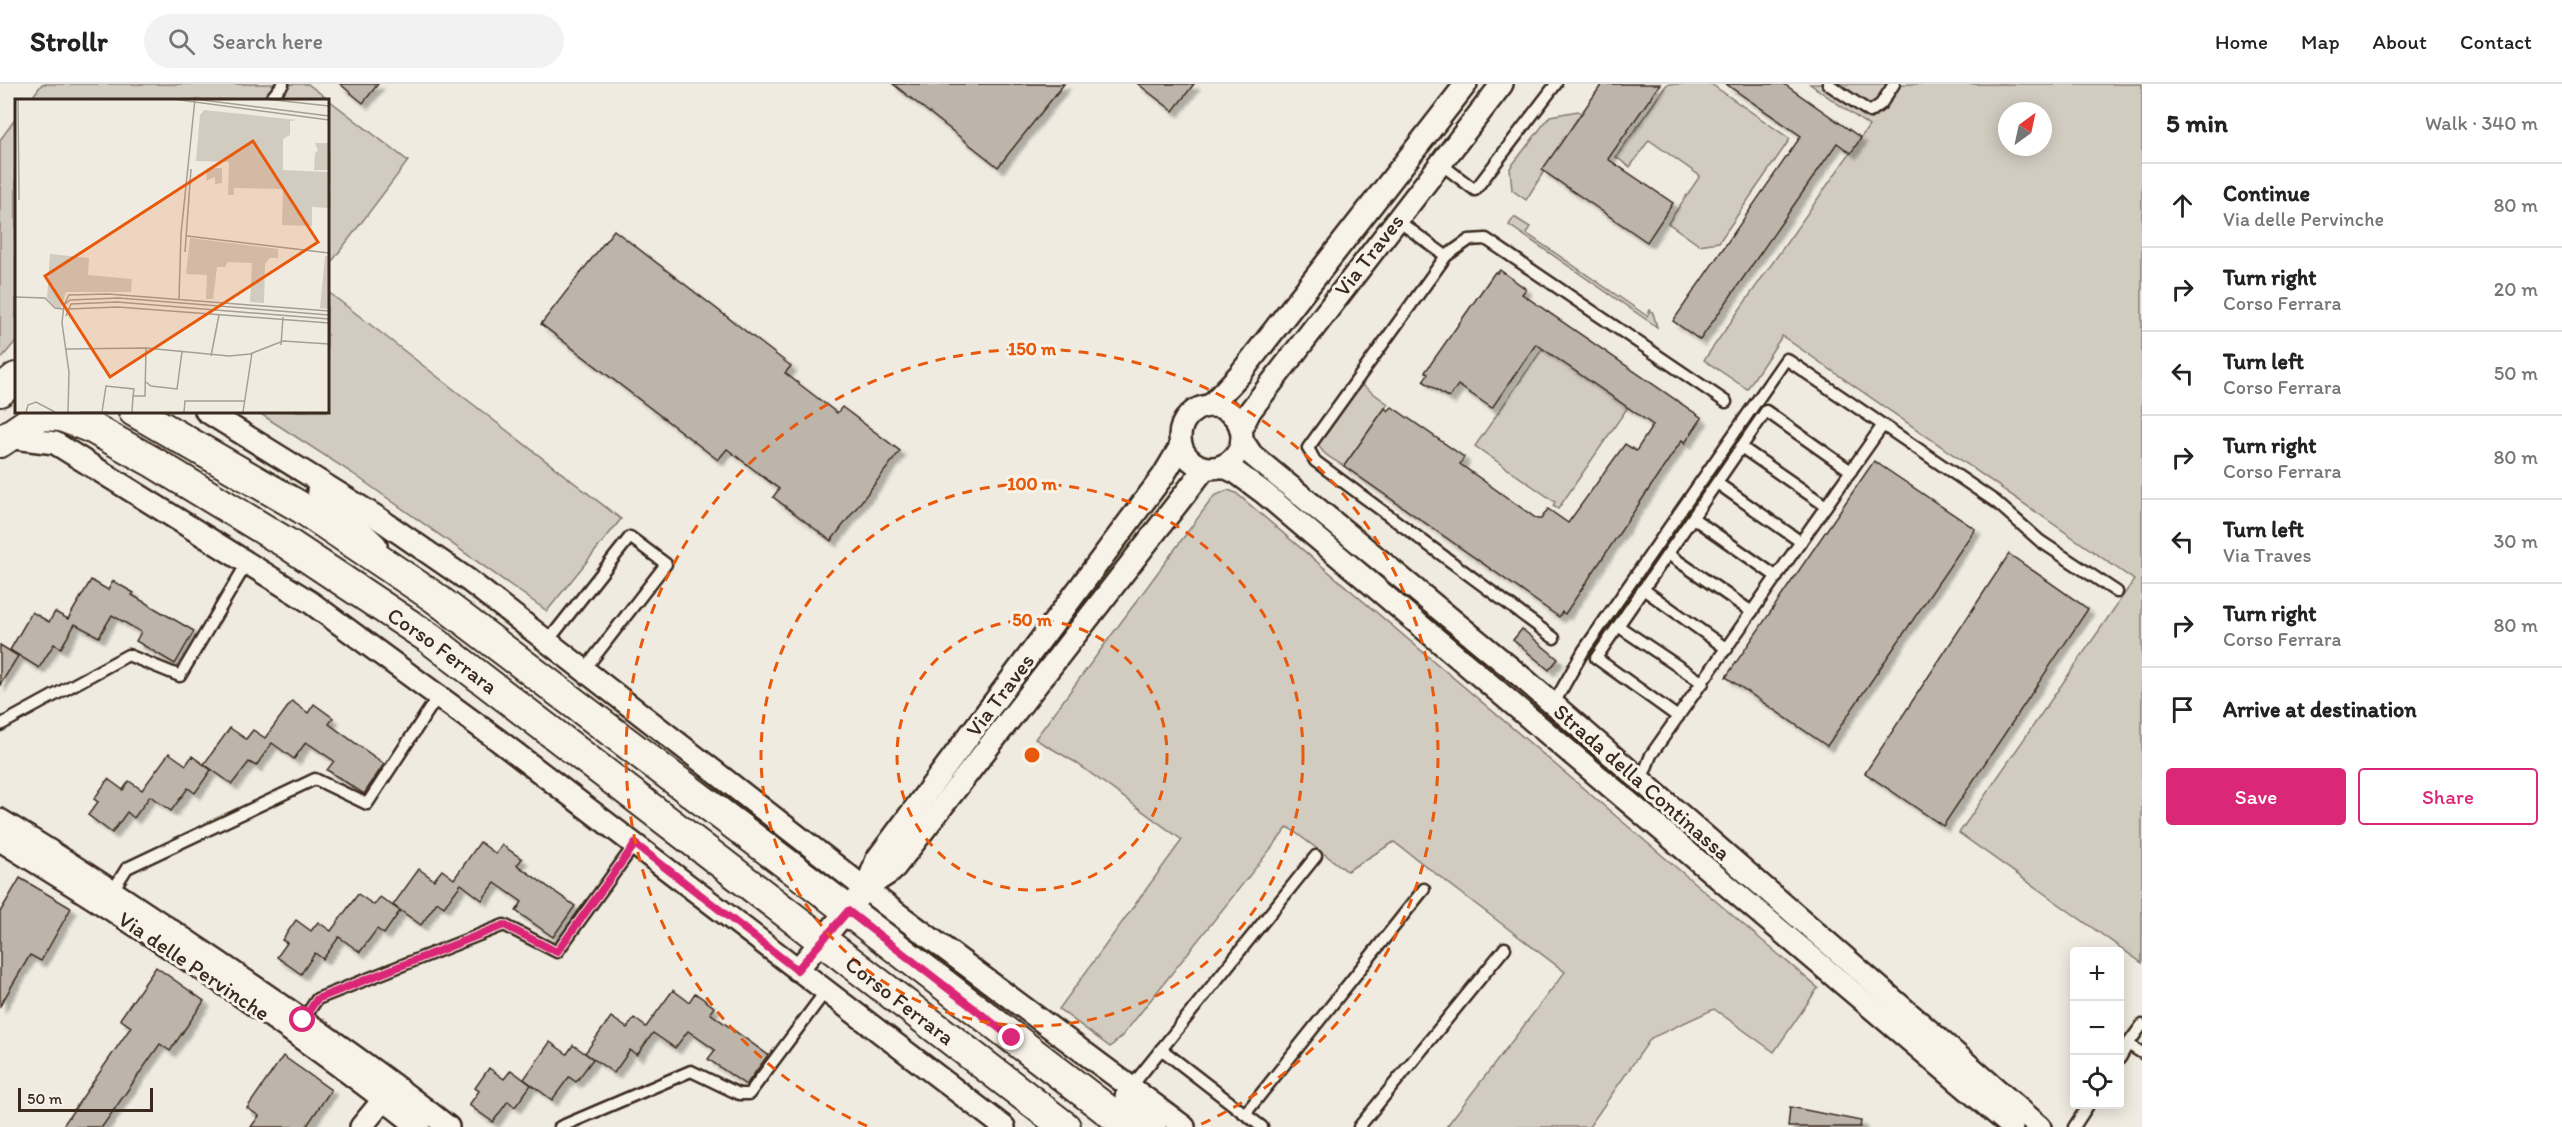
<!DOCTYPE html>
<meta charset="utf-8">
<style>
body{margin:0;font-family:Itim,sans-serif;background:#f2f2f2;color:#222}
.controls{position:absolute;right:18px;bottom:18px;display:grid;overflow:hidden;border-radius:6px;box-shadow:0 3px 15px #0003}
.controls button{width:54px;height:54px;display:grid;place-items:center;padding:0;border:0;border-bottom:2px solid #e0e0e0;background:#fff;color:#222;font:30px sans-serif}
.compass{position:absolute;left:1998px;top:18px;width:54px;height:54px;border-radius:50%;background:#fff;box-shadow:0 3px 15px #0003;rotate:33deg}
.scale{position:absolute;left:18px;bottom:15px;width:135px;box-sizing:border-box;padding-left:6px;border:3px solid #3b2a1e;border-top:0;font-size:16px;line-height:21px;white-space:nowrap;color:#3b2a1e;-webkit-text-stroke:4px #f7f3e8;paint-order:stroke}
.stop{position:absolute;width:18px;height:18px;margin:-14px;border:4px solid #db2777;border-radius:50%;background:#fff}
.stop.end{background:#db2777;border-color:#fff;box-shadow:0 2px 6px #0008}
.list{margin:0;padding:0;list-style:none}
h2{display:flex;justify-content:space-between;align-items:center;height:78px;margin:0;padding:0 24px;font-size:26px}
h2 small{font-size:20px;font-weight:400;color:#767676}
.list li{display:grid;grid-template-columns:39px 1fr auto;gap:18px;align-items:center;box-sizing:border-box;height:84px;padding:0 24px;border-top:2px solid #e0e0e0}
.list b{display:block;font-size:22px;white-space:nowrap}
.list p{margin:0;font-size:20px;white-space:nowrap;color:#767676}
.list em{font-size:20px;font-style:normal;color:#767676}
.actions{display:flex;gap:12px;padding:18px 24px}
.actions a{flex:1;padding:14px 0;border:2px solid #db2777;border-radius:6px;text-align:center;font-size:21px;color:#db2777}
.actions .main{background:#db2777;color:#fff}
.icon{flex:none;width:33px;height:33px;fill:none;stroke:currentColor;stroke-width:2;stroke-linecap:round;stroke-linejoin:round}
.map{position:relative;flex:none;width:2142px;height:1043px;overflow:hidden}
header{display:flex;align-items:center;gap:36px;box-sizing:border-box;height:84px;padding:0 30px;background:#fff;border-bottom:2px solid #e0e0e0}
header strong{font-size:28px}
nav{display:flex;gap:33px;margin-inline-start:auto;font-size:21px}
.search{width:420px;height:54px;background:#f2f2f2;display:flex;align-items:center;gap:15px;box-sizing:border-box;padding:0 21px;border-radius:33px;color:#767676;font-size:22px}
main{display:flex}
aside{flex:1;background:#fff}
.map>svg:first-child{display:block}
.green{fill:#d1cbc0;stroke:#867a6f;stroke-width:1.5;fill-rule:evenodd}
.building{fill:#bdb5aa;stroke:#3b2a1e;stroke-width:1.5;filter:url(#shadow)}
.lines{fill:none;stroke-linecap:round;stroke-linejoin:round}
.service-casing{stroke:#3b2a1e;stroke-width:15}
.minor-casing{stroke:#3b2a1e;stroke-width:26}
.secondary-casing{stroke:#3b2a1e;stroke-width:34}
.service{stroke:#f7f3e8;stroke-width:10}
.minor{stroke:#f7f3e8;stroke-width:21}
.secondary{stroke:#f7f3e8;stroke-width:30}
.route{stroke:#db2777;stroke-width:8}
.ring{fill:none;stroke:#e8590c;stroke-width:3;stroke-dasharray:10 8}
.labels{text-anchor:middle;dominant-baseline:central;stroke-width:6;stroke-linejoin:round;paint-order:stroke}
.street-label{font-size:22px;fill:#3b2a1e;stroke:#f7f3e8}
.inset-road{fill:none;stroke:#a79e92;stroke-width:1.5}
.view{fill:#e8590c;fill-opacity:0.15;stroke:#e8590c;stroke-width:3}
.inset-edge{fill:none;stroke:#3b2a1e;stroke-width:3}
.centre{fill:#e8590c;stroke:#f7f3e8;stroke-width:3}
.ring-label{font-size:18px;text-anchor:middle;font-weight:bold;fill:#e8590c;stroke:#f7f3e8;stroke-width:6;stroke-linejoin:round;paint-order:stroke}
</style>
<header>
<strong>Strollr</strong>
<div class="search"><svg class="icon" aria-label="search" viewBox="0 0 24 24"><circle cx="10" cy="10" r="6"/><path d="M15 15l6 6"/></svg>Search here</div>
<nav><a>Home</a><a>Map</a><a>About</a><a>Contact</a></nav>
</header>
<main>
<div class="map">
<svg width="2142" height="1043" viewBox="0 0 2142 1043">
<defs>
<filter id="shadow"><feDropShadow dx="5.5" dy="5.5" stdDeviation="1.5" flood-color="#0004"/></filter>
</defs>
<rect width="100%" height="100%" fill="#efebe0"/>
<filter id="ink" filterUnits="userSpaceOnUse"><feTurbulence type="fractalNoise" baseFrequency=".0167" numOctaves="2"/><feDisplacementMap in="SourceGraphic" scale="12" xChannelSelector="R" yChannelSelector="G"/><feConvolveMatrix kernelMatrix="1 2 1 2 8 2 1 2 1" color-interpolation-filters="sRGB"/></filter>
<g filter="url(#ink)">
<g class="green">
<path d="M42 0H308L408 77 327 184V16H30Z"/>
<path d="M1667 0H1711L1790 55 1719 158 1699 161 1668 139 1700 92 1649 56 1630 83 1616 73Z"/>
<path d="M1810 0H2142V879L1959 749 2134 496 1782 252 1747 305 1704 276 1869 42ZM2007 27H2043V63H2007Z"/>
<path d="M1578 27 1581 29 1526 116 1512 106 1510 84 1550 32Z"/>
<path d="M16 34V257L0 276V56Z"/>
<path d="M1514 133 1530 143 1526 149 1647 232 1650 226 1653 229 1657 243 1509 141Z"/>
<path d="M327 207 621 435 547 527 352 389 256 327H327Z"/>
<path d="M1543 264 1628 323 1558 425 1553 422 1555 418 1475 362Z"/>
<path d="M1362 301 1388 320 1344 382C1333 375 1315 368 1319 353Z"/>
<path d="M1228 406 1236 409 1818 904 1774 968 1714 925 1651 954 1589 1043H1446L1565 888 1394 758 1347 787 1288 743 1122 952 1110 963 1059 925 1182 756 1075 678 1035 655 1214 412Z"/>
</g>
<g class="building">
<path d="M340 0H378L363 19Z"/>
<path d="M893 0H1064L998 83Z"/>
<path d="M1138 0H1194L1173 27Z"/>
<path d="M1602 0H1660L1608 75 1673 119 1647 158 1542 86Z"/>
<path d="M1726 0H1784L1861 54 1851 69 1837 59 1700 256 1673 237 1801 52Z"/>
<path d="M614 146 791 282 785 289 837 329 842 323 900 367 831 457 773 413 779 405 727 365 718 376 541 240Z"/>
<path d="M1500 186 1526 205 1522 210 1702 334 1685 359 1682 356 1565 530 1562 528 1559 533 1344 382 1385 324 1388 327 1392 323 1464 373 1460 380 1537 435H1541L1548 425 1568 439 1625 360 1636 367 1653 341 1536 260 1492 324 1458 301 1449 314 1423 297 1428 290 1425 288 1495 188 1497 189Z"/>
<path d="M1874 377 1975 445 1827 662 1726 593Z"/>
<path d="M2009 470 2088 525 1943 742 1865 689Z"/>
<path d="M91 496 108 506 113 497 134 509 132 511 194 547 175 580 136 557 141 548 112 531 99 553 75 540 61 564 54 560 39 584 10 566 32 528 49 538 55 528 68 535Z"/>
<path d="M1522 545 1558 575 1549 586 1513 556Z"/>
<path d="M0 561 18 572 0 601Z"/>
<path d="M292 617 308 629 314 620 333 634 329 640 384 680 364 710 327 686 334 677 306 658 294 675 272 659 256 682 249 678 232 700 204 680 230 644 246 655 253 646 265 654Z"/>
<path d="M169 669 186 681 192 672 211 686 195 709 188 704 171 727 150 712 134 734 127 728 112 749 88 731 98 718 94 715 108 695 123 706 129 697 142 706Z"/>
<path d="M480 758 496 770 502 761 522 775 517 781 575 822 553 853 516 827 522 818 495 799 482 816 461 800 444 823 437 818 421 841 393 821 419 785 434 796 442 786 454 795Z"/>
<path d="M20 794 71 824 41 877 30 871 0 922V828Z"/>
<path d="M358 810 374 821 380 813 400 827 384 850 377 845 360 868 339 853 323 875 315 869 301 890 277 873 287 859 282 856 296 836 311 847 318 838 331 847Z"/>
<path d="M156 883 204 917 170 967 160 960 102 1043H62L131 943 120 935Z"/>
<path d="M673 906 689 918 695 909 714 923 710 929 768 971 746 1001 708 975 715 966 688 947 675 964 653 949 637 971 630 966 614 989 585 969 611 933 627 944 634 934 646 943Z"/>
<path d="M550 958 567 970 573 961 593 975 576 998 569 993 552 1016 524 995Z"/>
<path d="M283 972 331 1006 306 1043H251L259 1032 247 1024Z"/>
<path d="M489 984 504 995 511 986 531 1001 515 1023 508 1017 493 1038 469 1021 479 1007 475 1004Z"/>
<path d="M1790 1023 1861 1037 1860 1043H1788Z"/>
</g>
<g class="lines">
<defs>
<g id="service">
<path d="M1828 0 1870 28 1881 20 1894 0"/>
<path d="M270 16 283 0"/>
<path d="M1441 80 1475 106 1556 0"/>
<path d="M1397 136 1446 172 1469 156 1486 155 1726 318"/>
<path d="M1446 172 1308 364 1315 377 1554 554"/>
<path d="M1741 363 1826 422"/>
<path d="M1717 399 1801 458"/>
<path d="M1693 434 1777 493"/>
<path d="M1668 470 1752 528"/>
<path d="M1643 505 1727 565"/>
<path d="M1618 542 1703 599"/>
<path d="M548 557 630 453 666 480 585 585"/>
<path d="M1553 621 1584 566 1786 275 1996 418 2040 457 2117 508"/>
<path d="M1678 633 1596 574 1766 327 1851 387"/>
<path d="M0 641 128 571 180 592 247 479"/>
<path d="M1641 697 1651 671 1883 341"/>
<path d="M113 806 127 784 315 695 367 720 438 612"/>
<path d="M303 936 317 915 504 841 557 868 635 760"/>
<path d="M2128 960 2142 941"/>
<path d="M1161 965 1245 1030 1424 805"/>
<path d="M2120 974 2128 960 2142 969"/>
<path d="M1131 1003 1316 772"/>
<path d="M1245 1030 1262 1043"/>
<path d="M560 1043 691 987 739 1010H749L825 908"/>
<path d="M1359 1043 1505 864"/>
<path d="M2074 1043 2089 1020"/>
</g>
<g id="minor">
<path d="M1210 322 1240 290 1466 0"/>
<circle cx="1211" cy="353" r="31"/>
<path d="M206 327 375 432 468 496 894 827 1184 1043"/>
<path d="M1241 345 1250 327 1273 297 1502 0"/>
<path d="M6 353 55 359 310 518 498 656 1004 1043"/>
<path d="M1242 356 1252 371 1524 595 2040 1043"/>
<path d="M1222 382 1237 389 1264 409 2012 1043"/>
<path d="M318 406 376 461"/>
<path d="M0 736C74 781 146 829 218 878 296 931 374 984 448 1043"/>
<path d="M0 756C144 844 287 938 419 1043"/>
<path d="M866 804 892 787 1205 384"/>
<path d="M797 886 866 804 877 775 1163 392 1181 362"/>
<path d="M1126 1013 1155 1043"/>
<path d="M361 1043 393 1004"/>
</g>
<g id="secondary">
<path d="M0 307 16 294"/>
<path d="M134 327 302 424 434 513 817 803 1129 1043"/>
<path id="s1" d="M0 358 40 331 61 332 92 344 153 378 288 460 429 554 1065 1043"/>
</g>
</defs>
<use href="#service" class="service-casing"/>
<use href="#minor" class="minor-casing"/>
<use href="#secondary" class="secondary-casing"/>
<use href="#service" class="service"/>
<use href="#minor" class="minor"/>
<use href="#secondary" class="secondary"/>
</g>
</g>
<g class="lines" filter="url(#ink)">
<path class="route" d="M303 936 317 915 504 841 557 868 635 760 797 886 848 827 1012 954"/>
</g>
<g class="ring">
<circle cx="1032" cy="671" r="135"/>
<circle cx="1032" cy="671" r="271"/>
<path d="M867 1042A406 406 0 1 1 1197 1042"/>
</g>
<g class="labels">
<g class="street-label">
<text transform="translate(1369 171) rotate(-52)">Via Traves</text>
<text stroke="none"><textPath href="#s1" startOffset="518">Corso Ferrara</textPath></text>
<text transform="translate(1000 611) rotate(-53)">Via Traves</text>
<text transform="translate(1642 698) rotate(41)">Strada della Continassa</text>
<text transform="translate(194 882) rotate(34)">Via delle Pervinche</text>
<text stroke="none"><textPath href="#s1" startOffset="1094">Corso Ferrara</textPath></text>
</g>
</g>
<g transform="translate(15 15)">
<rect width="314" height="314" fill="#efebe0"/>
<path d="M189 11 282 21 275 22V36L268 40V71L313 73V109L297 108V127L267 126 268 90 219 89V96H213L214 63 181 62 185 16ZM300 44H313V71H299L300 54 303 51ZM192 69H207V84L200 85V78L191 82ZM175 139 263 150V159H255L250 165 249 204 235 203 237 164 213 163 210 168H202L198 200H191L192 176 171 175ZM35 155 74 159 73 176 117 180 116 193H51L46 209H41L32 199ZM310 157H313V210L305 209Z" fill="#d1cbc0"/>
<path class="inset-road" d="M3 0 4 101M158 0 314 21M179 0 314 17M250 0 314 7M172 137 314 154M170 153 176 70M0 198 30 199 40 209 48 210M164 200 166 135 180 0M49 206 54 196 93 195 314 212M53 210 103 208 314 224M51 217 56 205 102 203 314 220M266 246 268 218M50 250 131 249 214 257 235 255 268 242 314 245M196 257 204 216M131 283 136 287 162 290 167 253M11 313 13 306 21 303 40 313M53 313 54 273 47 224 49 206 55 201 104 199 314 216M65 313H93M87 313 91 287 119 290 118 297M117 313 118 297H130L131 249M169 313 170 302H229M228 313 237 254"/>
<path class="view" d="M238 42 303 143 95 278 30 177Z"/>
<rect width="314" height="314" class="inset-edge"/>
</g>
<circle cx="1032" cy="671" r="9" class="centre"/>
<g class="ring-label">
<text x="1032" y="271">150 m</text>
<text x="1032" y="406">100 m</text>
<text x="1032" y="542">50 m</text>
</g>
</svg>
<div class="controls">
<button>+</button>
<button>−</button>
<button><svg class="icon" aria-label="locate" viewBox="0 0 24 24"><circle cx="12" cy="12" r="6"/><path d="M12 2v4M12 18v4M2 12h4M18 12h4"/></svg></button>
</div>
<svg class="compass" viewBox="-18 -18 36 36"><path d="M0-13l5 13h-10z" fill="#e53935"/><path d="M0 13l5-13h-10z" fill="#767676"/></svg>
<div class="scale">50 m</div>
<div class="stop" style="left:303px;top:936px"></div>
<div class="stop end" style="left:1012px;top:954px"></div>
</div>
<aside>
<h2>5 min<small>Walk · 340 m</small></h2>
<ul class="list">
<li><svg class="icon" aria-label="ahead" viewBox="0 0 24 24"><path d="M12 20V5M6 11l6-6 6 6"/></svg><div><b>Continue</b><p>Via delle Pervinche</p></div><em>80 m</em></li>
<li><svg class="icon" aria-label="right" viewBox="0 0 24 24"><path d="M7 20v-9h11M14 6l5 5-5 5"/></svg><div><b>Turn right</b><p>Corso Ferrara</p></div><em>20 m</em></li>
<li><svg class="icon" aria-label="left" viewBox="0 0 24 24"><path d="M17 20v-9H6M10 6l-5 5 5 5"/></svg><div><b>Turn left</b><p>Corso Ferrara</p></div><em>50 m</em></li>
<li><svg class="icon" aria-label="right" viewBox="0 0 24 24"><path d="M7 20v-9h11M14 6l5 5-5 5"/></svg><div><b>Turn right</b><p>Corso Ferrara</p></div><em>80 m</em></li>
<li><svg class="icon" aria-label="left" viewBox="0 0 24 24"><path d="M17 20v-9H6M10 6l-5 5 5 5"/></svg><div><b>Turn left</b><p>Via Traves</p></div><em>30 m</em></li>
<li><svg class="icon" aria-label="right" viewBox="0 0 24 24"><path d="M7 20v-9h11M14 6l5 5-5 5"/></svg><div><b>Turn right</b><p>Corso Ferrara</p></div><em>80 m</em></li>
<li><svg class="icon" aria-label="arrive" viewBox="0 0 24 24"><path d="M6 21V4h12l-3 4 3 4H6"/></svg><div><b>Arrive at destination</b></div></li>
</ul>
<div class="actions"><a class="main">Save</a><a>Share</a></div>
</aside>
</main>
